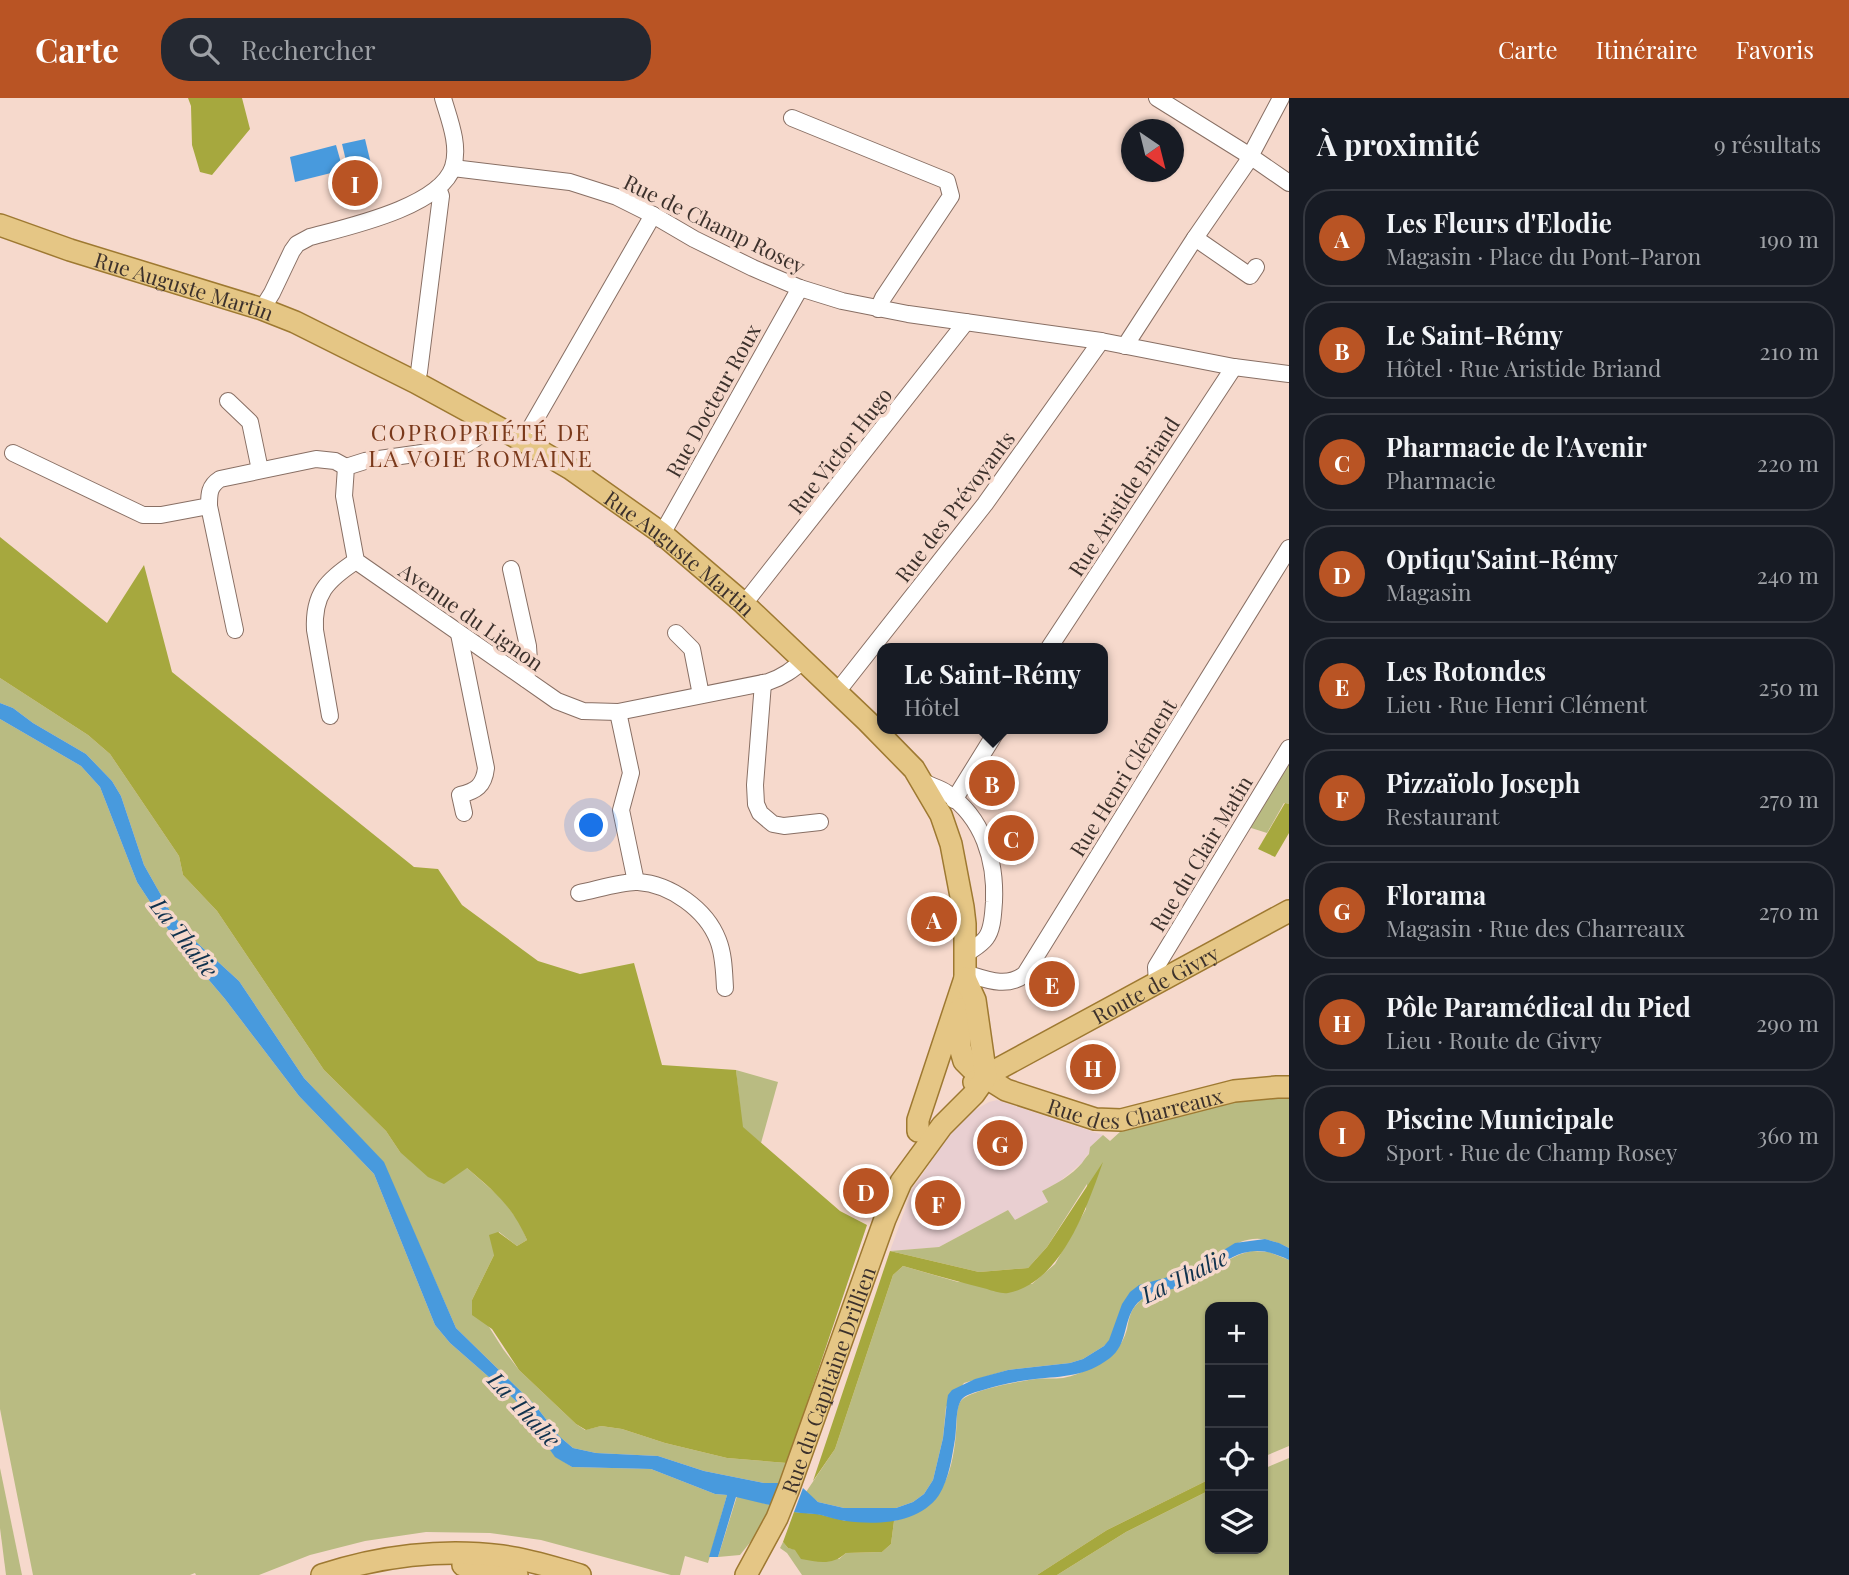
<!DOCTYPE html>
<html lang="fr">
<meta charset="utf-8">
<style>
body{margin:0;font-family:"Playfair Display",serif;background:#242831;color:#f1f3f6}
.controls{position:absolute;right:21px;bottom:21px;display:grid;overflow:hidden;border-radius:14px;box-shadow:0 2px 5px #0004}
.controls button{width:63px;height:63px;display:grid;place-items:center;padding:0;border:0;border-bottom:2px solid #363941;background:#171b24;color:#f1f3f6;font:35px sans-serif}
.compass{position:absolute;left:1121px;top:21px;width:63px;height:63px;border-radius:50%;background:#171b24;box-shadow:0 2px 5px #0004;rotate:145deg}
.you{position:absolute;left:592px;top:728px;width:24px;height:24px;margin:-18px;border:5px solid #fff;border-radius:50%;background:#1a73e8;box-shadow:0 0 0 10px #1a73e833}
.badge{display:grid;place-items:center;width:46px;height:46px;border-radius:50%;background:#b95424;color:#fff;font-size:23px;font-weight:700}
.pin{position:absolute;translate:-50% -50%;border:4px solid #fff;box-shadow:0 2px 7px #0006}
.popup{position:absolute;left:877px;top:545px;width:231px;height:91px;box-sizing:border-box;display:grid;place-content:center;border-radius:14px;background:#171b24;filter:drop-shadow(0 2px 5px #0005);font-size:23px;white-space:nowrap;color:#9ea1a6}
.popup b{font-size:26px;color:#f1f3f6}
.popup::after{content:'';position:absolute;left:50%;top:100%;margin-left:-14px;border:14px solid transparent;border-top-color:#171b24}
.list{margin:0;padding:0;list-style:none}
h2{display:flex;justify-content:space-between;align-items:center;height:91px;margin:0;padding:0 28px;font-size:30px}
h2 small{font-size:23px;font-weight:400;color:#9ea1a6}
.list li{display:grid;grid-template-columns:46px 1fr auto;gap:21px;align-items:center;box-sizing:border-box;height:98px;margin:0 14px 14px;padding:0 14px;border:2px solid #363941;border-radius:28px}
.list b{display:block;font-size:26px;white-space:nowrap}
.list p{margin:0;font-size:23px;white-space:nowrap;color:#9ea1a6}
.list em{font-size:23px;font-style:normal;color:#9ea1a6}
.icon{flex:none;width:38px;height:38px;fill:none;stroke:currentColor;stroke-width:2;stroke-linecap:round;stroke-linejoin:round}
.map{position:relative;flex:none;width:1289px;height:1477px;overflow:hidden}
header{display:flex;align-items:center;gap:42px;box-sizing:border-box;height:98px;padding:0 35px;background:#b95424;color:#fff}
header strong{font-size:33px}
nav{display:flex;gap:38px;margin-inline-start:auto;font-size:24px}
.search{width:490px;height:63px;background:#242831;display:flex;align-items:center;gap:18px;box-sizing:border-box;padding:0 24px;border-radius:28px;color:#9ea1a6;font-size:26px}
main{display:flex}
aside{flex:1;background:#171b24}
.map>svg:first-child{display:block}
.commercial{fill:#e9cfd1}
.green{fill:#b9bb82}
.forest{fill:#a6a83e}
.water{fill:#489add}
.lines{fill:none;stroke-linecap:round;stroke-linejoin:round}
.minor-casing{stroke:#886f64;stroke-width:18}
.major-casing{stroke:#9e7931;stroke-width:24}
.minor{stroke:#fff;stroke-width:16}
.major{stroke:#e5c685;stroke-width:21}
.labels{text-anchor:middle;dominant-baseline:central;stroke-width:7;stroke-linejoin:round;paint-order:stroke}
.street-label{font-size:21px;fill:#3c312c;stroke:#f6d9cc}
.neighbourhood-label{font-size:23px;letter-spacing:2px;fill:#7a391b;stroke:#f6d9cc}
.water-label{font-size:23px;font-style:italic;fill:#0f314d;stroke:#f6d9cc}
</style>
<header>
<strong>Carte</strong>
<div class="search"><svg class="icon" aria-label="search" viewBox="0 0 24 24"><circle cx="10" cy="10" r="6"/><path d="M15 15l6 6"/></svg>Rechercher</div>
<nav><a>Carte</a><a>Itinéraire</a><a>Favoris</a></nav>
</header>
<main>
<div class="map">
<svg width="1289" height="1477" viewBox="0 0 1289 1477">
<rect width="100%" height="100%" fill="#f6d9cc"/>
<path class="commercial" d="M997 1002 1103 1037 1090 1049 1089 1056 1086 1058 1083 1064 1059 1084 1042 1093 1048 1104 1014 1123 1008 1112 939 1149 890 1153 912 1092 950 1035 970 1015 989 1004Z"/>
<g class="green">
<path d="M0 580 88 637 110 656 179 758 183 777 217 813 324 972 386 1033 400 1054 467 1070 501 1100 520 1125 527 1142 517 1148 499 1134 494 1157 472 1202 503 1251 519 1272 576 1326 585 1332 601 1328 622 1331 665 1345 727 1360 787 1365 782 1385H764L704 1373 658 1358 596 1355 573 1350 559 1338 535 1307 456 1230 383 1064 304 980 239 883 193 841 170 813 144 767 121 698 112 683 86 656 33 625 13 610 0 605Z"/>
<path d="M0 621 81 668 100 689 137 784 175 842 225 901 299 998 374 1076 435 1227 450 1245 515 1302 555 1358 572 1369 651 1371 715 1396 727 1397 708 1465 685 1458 680 1477H671L541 1442 490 1435 426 1434 365 1443 310 1457 259 1477H196L195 1475 190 1477H33L0 1311Z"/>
<path d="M1289 662V706L1284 705 1267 735 1248 729Z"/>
<path d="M736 972 778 984 761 1045 742 1029Z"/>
<path d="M1252 999H1289V1150C1242 1125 1226 1157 1188 1174 1173 1180 1155 1184 1140 1187L1110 1242 1104 1248 1083 1261 1070 1265 1008 1272 964 1285 946 1309 943 1340 933 1382 924 1396 913 1404 896 1410H844L818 1404 806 1394 835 1351 893 1177 903 1168 958 1184 1032 1186 1055 1166 1086 1111 1087 1086 1047 1149 1028 1170 979 1174 890 1153 939 1149 1008 1112 1015 1122 1048 1104 1042 1093C1056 1086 1072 1077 1082 1065 1084 1062 1086 1059 1089 1056L1090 1049 1103 1037 1110 1043 1121 1033 1227 1004Z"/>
<path d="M1252 1153 1269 1154 1289 1162V1348L1263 1359V1209H1210V1381L1107 1432 1037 1477H802L787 1455 780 1450 783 1444 788 1450 839 1461 846 1455 882 1454 891 1446 894 1423C940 1411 952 1381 956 1335 957 1326 956 1311 960 1304 967 1292 1021 1283 1036 1281 1045 1280 1054 1281 1063 1280 1073 1278 1083 1274 1093 1269 1110 1260 1122 1250 1127 1231 1129 1221 1130 1213 1137 1206 1152 1189 1177 1193 1196 1183 1215 1173 1229 1157 1252 1153Z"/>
<path d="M1289 1360V1477H1057L1126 1434 1210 1392V1451H1263V1371Z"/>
<path d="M0 1370 22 1477H6L0 1430Z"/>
<path d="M737 1398 774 1408 756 1437 740 1457 718 1459Z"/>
</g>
<g class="forest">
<path d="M188 0H242L250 31 212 77 200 74 192 47 191 8Z"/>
<path d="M0 439 107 525 144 467 172 574 414 769 438 771 462 807 538 863 580 876 634 865 662 967 736 972 743 1029 840 1113 867 1127 787 1365 727 1360 665 1345 622 1331 601 1328 586 1332 576 1326 519 1272 492 1231 472 1217V1202L494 1157 489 1137 498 1134 517 1148 527 1142C513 1109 494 1093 467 1070L444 1086 428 1079 400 1054 386 1033 324 972 217 813 183 777 179 758 110 656 88 637 0 580Z"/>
<path d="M1285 705 1289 706V735L1275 759 1258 751Z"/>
<path d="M1103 1064C1087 1109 1061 1185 1008 1195 1002 1196 993 1193 987 1191 959 1184 931 1176 903 1168L893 1177 835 1351 813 1383 890 1153 979 1174 1028 1170 1047 1149Z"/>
<path d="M1210 1381V1392L1126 1434 1057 1477H1037L1107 1432Z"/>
<path d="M794 1414 818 1416 846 1423H894L891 1446 882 1454 846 1455C832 1468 818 1464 801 1461L795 1452 788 1450 783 1444Z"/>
</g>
<g class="water">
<path d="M365 41 371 66 348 71 342 46Z"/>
<path d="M336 47 343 72 295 84 290 59Z"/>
<path d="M0 605 13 610 33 625 86 656 112 683 121 698 144 767 170 813 193 841 239 883 304 980 384 1064 456 1230 535 1307 559 1338 573 1350 596 1355 658 1358 704 1373 764 1385H782L774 1408 736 1399 718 1459H709L727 1397 715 1396 651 1371 572 1369 555 1359 515 1302 450 1245 435 1227 374 1076 299 998 225 901 175 842 137 784 100 689 81 668 0 621Z"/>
<path d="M1265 1141 1279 1145 1289 1150V1162C1276 1156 1263 1151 1248 1154 1227 1157 1212 1176 1193 1185 1174 1194 1149 1190 1135 1208 1123 1224 1128 1246 1110 1260 1085 1279 1063 1278 1035 1281 1017 1283 999 1287 983 1292 976 1294 968 1296 963 1300 955 1307 957 1331 955 1341 952 1359 949 1381 939 1397 919 1426 877 1427 846 1423 838 1422 829 1419 821 1417 812 1415 803 1416 794 1414L803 1390 818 1404 844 1410H896L913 1404 924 1396 933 1382 943 1340 947 1303 948 1297 952 1292 975 1281 1008 1272 1070 1265 1083 1261 1104 1248 1109 1242 1122 1206 1130 1194 1139 1187 1190 1173 1235 1145Z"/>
</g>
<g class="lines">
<defs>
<g id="minor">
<path d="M1157 0 1250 58 1289 85"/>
<path d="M792 20 947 83 951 98 883 200 878 211"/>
<path d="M453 70 570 84 617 99 653 117 694 141 753 170 800 190 842 203 908 216 1101 243 1234 269 1289 276"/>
<path d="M1195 140 1250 178 1256 169"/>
<path d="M262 211 272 195 292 153 297 146 310 139C347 129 440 109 453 69 460 47 449 21 443 0"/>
<path d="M1125 248 1195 140 1246 66 1281 0"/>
<path d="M415 284 419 274 441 98 438 90"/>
<path d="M228 303 250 324 260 372"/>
<path d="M490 325C480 338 472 345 457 350L365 363 346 369 344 398 356 463 557 603 583 613 618 614 768 584C783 579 792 572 804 562"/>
<path d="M523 343 653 117"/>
<path d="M13 355 143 417H161L209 408C209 396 209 388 220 381L316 361 335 363 346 369"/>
<path d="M209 408 235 532"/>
<path d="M660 434 667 427 800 190"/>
<path d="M511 471 528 548 529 563 526 581"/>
<path d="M742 504 751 497 966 224"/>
<path d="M676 535 692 551 701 597"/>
<path d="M459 536 486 670C484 688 476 693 460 697L464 715"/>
<path d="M1049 550 1234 269"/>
<path d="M763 585 755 687 756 706 760 715 773 726 784 728 820 724"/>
<path d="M837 594 985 406 1101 243"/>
<path d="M618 614 631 675 621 712 636 784"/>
<path d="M330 618 315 532C313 496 327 482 356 463"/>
<path d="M923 684C931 688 940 690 947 695 983 720 996 762 994 804 993 815 993 831 986 840 981 847 971 852 965 857"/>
<path d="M954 702 998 631"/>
<path d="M579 795C595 792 623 783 638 784 670 786 706 811 718 842 724 857 724 874 725 890"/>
<path d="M965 875C985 881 1007 891 1025 876L1289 450"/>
<path d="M1157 885 1156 869 1289 650"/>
</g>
<g id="major">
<path id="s1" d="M0 127 70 152 262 211 295 224 415 284 523 343 571 371 660 434 742 504 867 623 914 671 941 717 951 746 963 809 965 826V880L918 1022V1033"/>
<path id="s2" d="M960 911V949L964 963 971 970 1006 992 1095 1021 1121 1022 1234 993 1277 989H1289"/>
<path id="s3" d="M974 984 1289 813"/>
<path d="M463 1467 517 1477"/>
<path d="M322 1477C379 1458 443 1450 502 1458 528 1461 555 1470 580 1477"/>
<path id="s4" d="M746 1477 777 1420 789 1390 885 1121 901 1084 942 1028 974 996 986 979 975 902 965 880"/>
</g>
</defs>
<use href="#minor" class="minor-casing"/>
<use href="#major" class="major-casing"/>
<use href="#minor" class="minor"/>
<use href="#major" class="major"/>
</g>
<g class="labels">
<g class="street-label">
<text transform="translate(715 125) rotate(26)">Rue de Champ Rosey</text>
<text stroke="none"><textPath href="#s1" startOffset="194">Rue Auguste Martin</textPath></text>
<text transform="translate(712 302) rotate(-61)">Rue Docteur Roux</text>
<text transform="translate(839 352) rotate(-52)">Rue Victor Hugo</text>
<text transform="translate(1123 398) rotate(-57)">Rue Aristide Briand</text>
<text transform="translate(954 408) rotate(-53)">Rue des Prévoyants</text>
<text stroke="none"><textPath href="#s1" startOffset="761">Rue Auguste Martin</textPath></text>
<text transform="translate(472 518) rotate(35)">Avenue du Lignon</text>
<text transform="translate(1122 679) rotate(-58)">Rue Henri Clément</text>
<text transform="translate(1200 755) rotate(-59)">Rue du Clair Matin</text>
<text stroke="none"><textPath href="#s3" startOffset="206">Route de Givry</textPath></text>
<text stroke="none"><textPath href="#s2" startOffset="238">Rue des Charreaux</textPath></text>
<text stroke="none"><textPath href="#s4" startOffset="212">Rue du Capitaine Drillien</textPath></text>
</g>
<g class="neighbourhood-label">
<text x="481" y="333">COPROPRIÉTÉ DE<tspan x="481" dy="26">LA VOIE ROMAINE</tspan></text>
</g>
<g class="water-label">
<text transform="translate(185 839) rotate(52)">La Thalie</text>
<text transform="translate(1184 1177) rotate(-26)">La Thalie</text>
<text transform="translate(525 1311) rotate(47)">La Thalie</text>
</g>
</g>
</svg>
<div class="controls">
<button>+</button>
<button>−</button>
<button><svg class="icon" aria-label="locate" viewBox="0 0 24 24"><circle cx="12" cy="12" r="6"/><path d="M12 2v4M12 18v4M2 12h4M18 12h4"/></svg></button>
<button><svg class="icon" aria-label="layers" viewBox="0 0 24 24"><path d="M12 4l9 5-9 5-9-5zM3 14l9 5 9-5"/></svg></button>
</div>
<svg class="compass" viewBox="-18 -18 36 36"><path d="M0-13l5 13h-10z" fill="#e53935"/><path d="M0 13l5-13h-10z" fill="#9ea1a6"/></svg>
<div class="you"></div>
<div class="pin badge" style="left:934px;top:821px">A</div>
<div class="pin badge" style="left:992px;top:685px">B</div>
<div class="popup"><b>Le Saint-Rémy</b>Hôtel</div>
<div class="pin badge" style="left:1011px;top:740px">C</div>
<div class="pin badge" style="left:866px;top:1093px">D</div>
<div class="pin badge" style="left:1052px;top:886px">E</div>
<div class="pin badge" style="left:938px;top:1105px">F</div>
<div class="pin badge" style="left:1000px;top:1045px">G</div>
<div class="pin badge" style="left:1093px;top:969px">H</div>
<div class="pin badge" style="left:355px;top:85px">I</div>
</div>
<aside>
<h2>À proximité<small>9 résultats</small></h2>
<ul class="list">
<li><span class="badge">A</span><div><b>Les Fleurs d'Elodie</b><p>Magasin · Place du Pont-Paron</p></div><em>190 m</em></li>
<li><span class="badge">B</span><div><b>Le Saint-Rémy</b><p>Hôtel · Rue Aristide Briand</p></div><em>210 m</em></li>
<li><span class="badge">C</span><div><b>Pharmacie de l'Avenir</b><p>Pharmacie</p></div><em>220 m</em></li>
<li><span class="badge">D</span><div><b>Optiqu'Saint-Rémy</b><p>Magasin</p></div><em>240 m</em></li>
<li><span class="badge">E</span><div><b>Les Rotondes</b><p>Lieu · Rue Henri Clément</p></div><em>250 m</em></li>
<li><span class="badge">F</span><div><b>Pizzaïolo Joseph</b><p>Restaurant</p></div><em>270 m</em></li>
<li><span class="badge">G</span><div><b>Florama</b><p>Magasin · Rue des Charreaux</p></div><em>270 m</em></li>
<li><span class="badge">H</span><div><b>Pôle Paramédical du Pied</b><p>Lieu · Route de Givry</p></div><em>290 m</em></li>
<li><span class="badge">I</span><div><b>Piscine Municipale</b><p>Sport · Rue de Champ Rosey</p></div><em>360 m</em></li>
</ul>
</aside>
</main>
